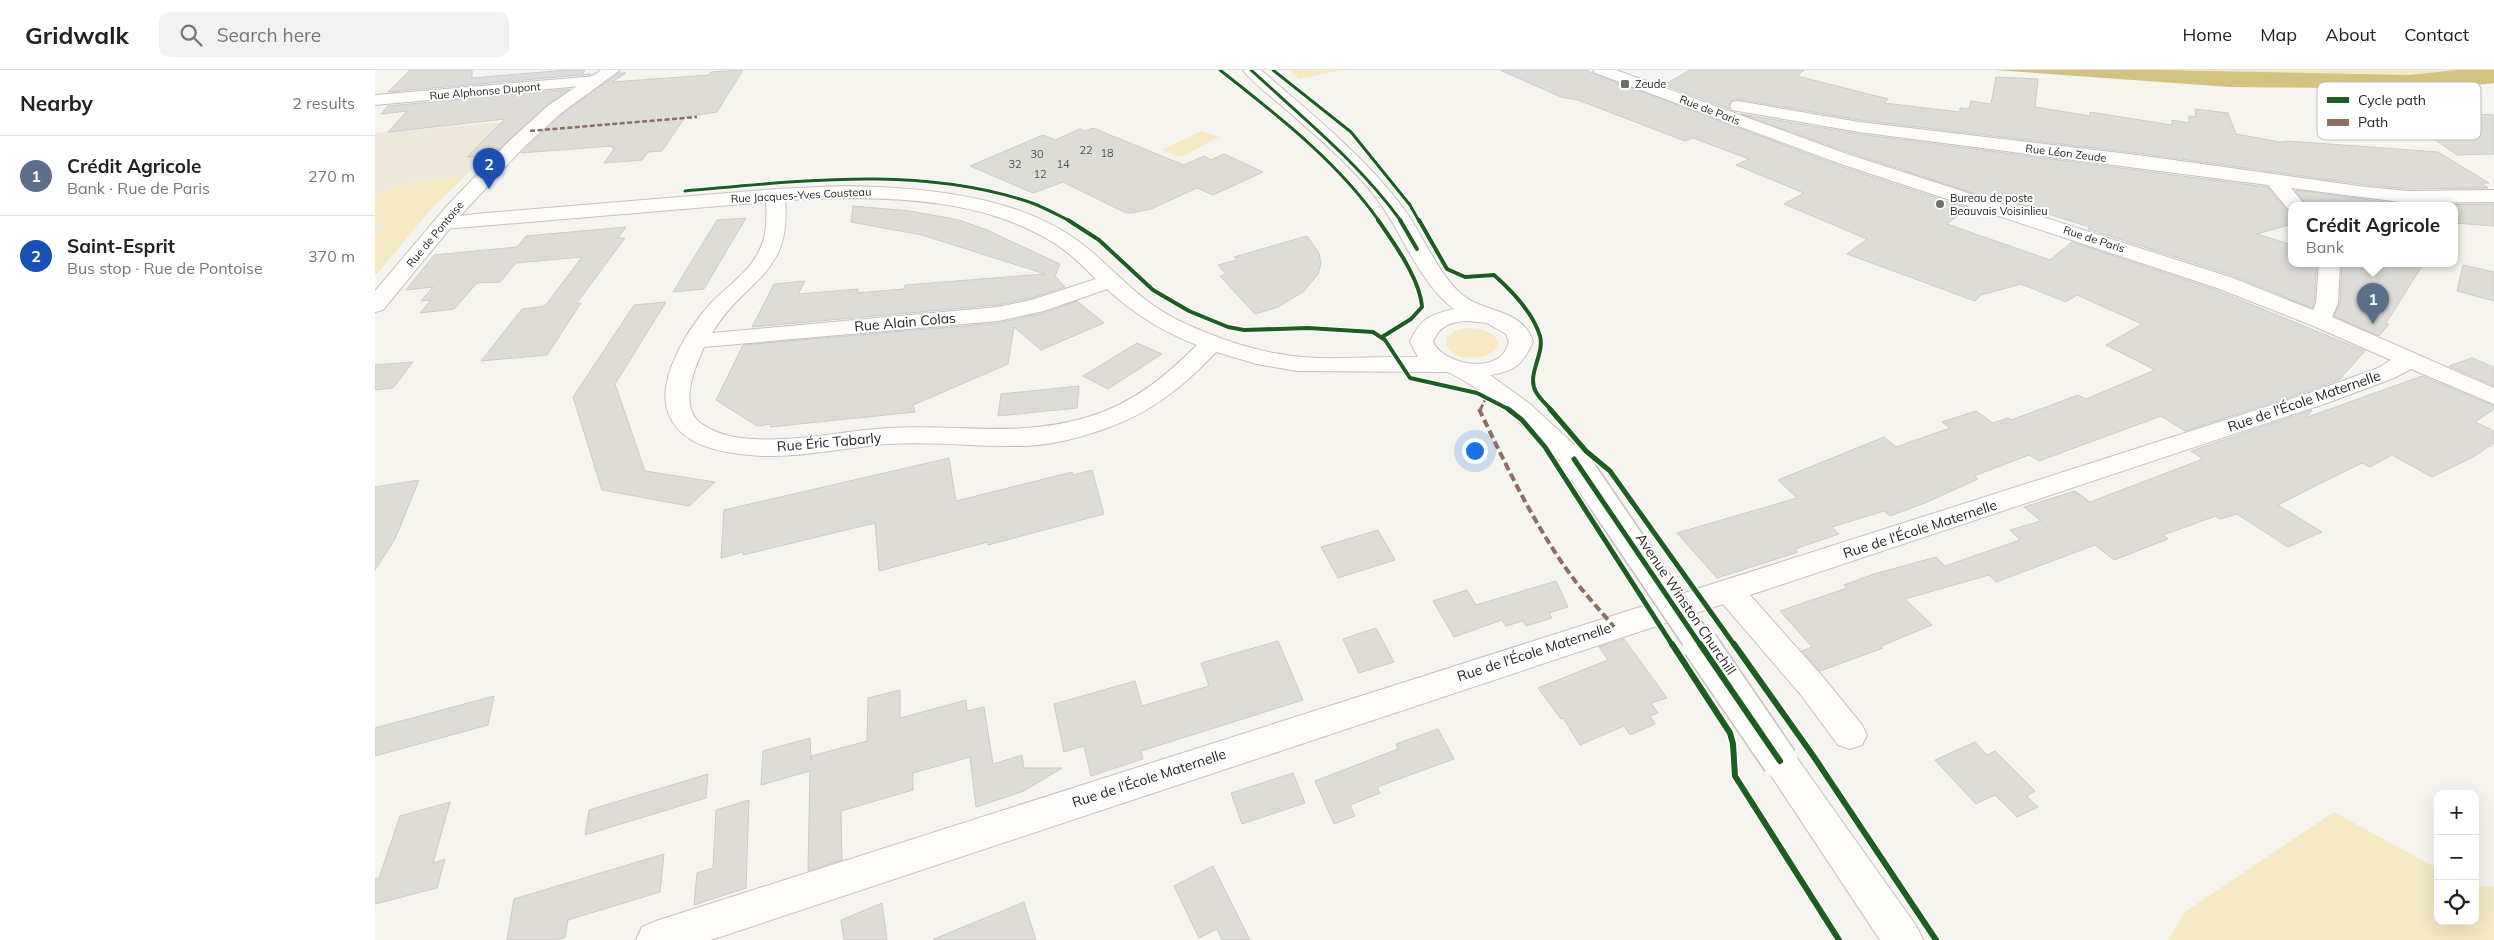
<!DOCTYPE html>
<meta charset="utf-8">
<style>
body{margin:0;font-family:Mulish,sans-serif;background:#f2f2f2;color:#222}
.controls{position:absolute;right:15px;bottom:15px;display:grid;overflow:hidden;border-radius:10px;box-shadow:0 5px 20px #0002}
.controls button{width:45px;height:45px;display:grid;place-items:center;padding:0;border:0;border-bottom:1px solid #e0e0e0;background:#fff;color:#222;font:25px sans-serif}
.you{position:absolute;left:1099px;top:380px;width:18px;height:18px;margin:-12px;border:4px solid #fff;border-radius:50%;background:#1a73e8;box-shadow:0 0 0 8px #1a73e833}
.badge{display:grid;place-items:center;width:32px;height:32px;border-radius:50%;background:#db2777;color:#fff;font-size:16px;font-weight:700}
.pin{position:absolute;translate:-50% -41px;filter:drop-shadow(0 1px 2px #0008)}
.pin::after{content:'';position:absolute;top:26px;width:18px;height:15px;background:inherit;clip-path:polygon(0 0,100% 0,50% 100%)}
.popup{position:absolute;left:1913px;top:132px;width:170px;height:65px;box-sizing:border-box;display:grid;place-content:center;border-radius:10px;background:#fff;filter:drop-shadow(0 1px 4px #0005);font-size:16px;white-space:nowrap;color:#767676}
.popup b{font-size:19px;color:#222}
.popup::after{content:'';position:absolute;left:50%;top:100%;margin-left:-10px;border:10px solid transparent;border-top-color:#fff}
.list{margin:0;padding:0;list-style:none}
h2{display:flex;justify-content:space-between;align-items:center;height:65px;margin:0;padding:0 20px;font-size:21px}
h2 small{font-size:16px;font-weight:400;color:#767676}
.list li{display:grid;grid-template-columns:32px 1fr auto;gap:15px;align-items:center;box-sizing:border-box;height:80px;padding:0 20px;border-top:1px solid #e0e0e0}
.list b{display:block;font-size:19px;white-space:nowrap}
.list p{margin:0;font-size:16px;white-space:nowrap;color:#767676}
.list em{font-size:16px;font-style:normal;color:#767676}
.icon{flex:none;width:28px;height:28px;fill:none;stroke:currentColor;stroke-width:2;stroke-linecap:round;stroke-linejoin:round}
.map{position:relative;flex:none;width:2119px;height:870px;overflow:hidden}
header{display:flex;align-items:center;gap:30px;box-sizing:border-box;height:70px;padding:0 25px;background:#fff;border-bottom:1px solid #e0e0e0}
header strong{font-size:24px}
nav{display:flex;gap:28px;margin-inline-start:auto;font-size:18px}
.search{width:350px;height:45px;background:#f2f2f2;display:flex;align-items:center;gap:12px;box-sizing:border-box;padding:0 18px;border-radius:10px;color:#767676;font-size:19px}
main{display:flex}
aside{flex:1;background:#fff}
.map>svg:first-child{display:block}
.built{fill:#ece8db}
.green{fill:#f5eac3}
.water{fill:#d4c282}
.building{fill:#dddcd7;stroke:#cccbc6}
.lines{fill:none;stroke-linecap:round;stroke-linejoin:round}
.minor-casing{stroke:#c3c1bd;stroke-width:2}
.tertiary-casing{stroke:#c3c1bd;stroke-width:2}
.secondary-casing{stroke:#c3c1bd;stroke-width:2}
.minor{fill:#fefdfc;fill-rule:evenodd}
.tertiary{fill:#fefdfc;fill-rule:evenodd}
.secondary{fill:#fefdfc;fill-rule:evenodd}
.secondary-bridge-far1-casing{stroke:#c3c1bd;stroke-width:31;stroke-linecap:butt}
.secondary-bridge-casing{stroke:#c3c1bd;stroke-width:38;stroke-linecap:butt}
.secondary-bridge-far1{stroke:#fefdfc;stroke-width:28}
.secondary-bridge{stroke:#fefdfc;stroke-width:35}
.quiet-far2{stroke:#8d6e63;stroke-width:2.5;stroke-dasharray:5 2.5;stroke-linecap:butt}
.quiet-far1{stroke:#8d6e63;stroke-width:3;stroke-dasharray:6 3;stroke-linecap:butt}
.quiet{stroke:#8d6e63;stroke-width:4;stroke-dasharray:8 4;stroke-linecap:butt}
.cycleway-far3-casing{stroke:#fff;stroke-width:5}
.cycleway-far2-casing{stroke:#fff;stroke-width:6}
.cycleway-far1-casing{stroke:#fff;stroke-width:8}
.cycleway-casing{stroke:#fff;stroke-width:9}
.cycleway-far3{stroke:#1b5e20;stroke-width:3}
.cycleway-far2{stroke:#1b5e20;stroke-width:4}
.cycleway-far1{stroke:#1b5e20;stroke-width:5}
.cycleway{stroke:#1b5e20;stroke-width:6}
.poi-dot{fill:#6f6e69;stroke:#fff;stroke-width:2}
.labels{text-anchor:middle;dominant-baseline:central;stroke-width:4;stroke-linejoin:round;paint-order:stroke}
.far-poi-label{font-size:11px;fill:#272621;stroke:#fff;text-anchor:start}
.far-street-label{font-size:11px;fill:#272621;stroke:#fff}
.number-label{font-size:11px;fill:#54544e}
.street-label{font-size:14px;fill:#272621;stroke:#fff}
.key{fill:#fff;stroke:#bebebc;stroke-width:1}
.key-label{font-size:14px;fill:#272621}
</style>
<header>
<strong>Gridwalk</strong>
<div class="search"><svg class="icon" aria-label="search" viewBox="0 0 24 24"><circle cx="10" cy="10" r="6"/><path d="M15 15l6 6"/></svg>Search here</div>
<nav><a>Home</a><a>Map</a><a>About</a><a>Contact</a></nav>
</header>
<main>
<aside>
<h2>Nearby<small>2 results</small></h2>
<ul class="list">
<li><span class="badge" style="background:#5c6f8a">1</span><div><b>Crédit Agricole</b><p>Bank · Rue de Paris</p></div><em>270 m</em></li>
<li><span class="badge" style="background:#1a4fb4">2</span><div><b>Saint-Esprit</b><p>Bus stop · Rue de Pontoise</p></div><em>370 m</em></li>
</ul>
</aside>
<div class="map">
<svg width="2119" height="870" viewBox="0 0 2119 870">
<rect width="100%" height="100%" fill="#f6f4ee"/>
<path class="built" d="M150 48 54 141 0 206V63L131 52Z"/>
<g class="green">
<path d="M914 0H967L924 9Z"/>
<path d="M1785 0H2081L2034 5Z"/>
<path d="M826 61 844 67 806 87 787 80Z"/>
<path d="M88 107 54 141 0 206V164L12 152 0 153V127L26 114Z"/>
<path d="M1092 258C1104 258 1116 260 1123 271L1122 278C1110 291 1080 292 1071 275L1072 267 1080 261Z"/>
<path d="M1959 742 2063 799V851H2100V815L2119 817V870H1793L1811 841Z"/>
</g>
<path class="water" d="M1620 0H1785L2034 5 2081 0H2119V13L2069 19 1855 17Z"/>
<g class="building">
<path d="M35 0H97V8L192 0H210L207 5 216 4 13 22Z"/>
<path d="M368 0 342 42 310 47 287 81 273 82 267 90 229 93 240 78H237L238 76 146 83 187 44 244 3H251L237 12 334 5 336 2Z"/>
<path d="M1125 0H1210L1462 95 1592 138 1572 154 1675 190 1697 172 1841 220 1990 281 1964 310 1936 320 1810 361 1786 346 1664 391 1654 385 1599 406 1603 409 1550 433 1515 446 1509 441 1457 457 1464 464 1420 479 1423 482 1342 508 1302 463 1422 428 1403 410 1509 367 1521 377 1575 358 1567 352 1601 341 1618 353 1633 348 1636 350 1703 325 1711 329 1780 300 1731 275 1767 254 1702 225 1691 232 1646 214 1606 225 1600 231 1472 184 1492 169 1409 134 1429 123 1361 95 1374 89 1318 68 1310 71 1203 30 1186 27Z"/>
<path d="M1315 0H1429L1422 6 1513 29 1509 33 1585 42V38L1594 39 1596 31 1616 34 1621 7 1663 9 1660 37 1715 46V42L1797 55V50L1814 53V46L1821 47 1820 39 1853 43 1861 64 1905 72 1913 71 2063 82 2114 113H2106L2113 118 2033 119 1991 115 1770 84 1484 50 1363 29 1355 31V39L1289 15Z"/>
<path d="M195 19 173 34 118 85 92 87 130 49 13 62 32 41 6 44 13 36Z"/>
<path d="M2015 39 2119 45V84L2082 85Z"/>
<path d="M1366 44 1484 64 1892 117 1912 140 1917 143V154L1882 164 1917 175V193H1942L1939 233 1937 238 1859 206 1713 159 1715 157 1609 124 1607 126 1476 83Z"/>
<path d="M718 58 809 95 829 86 836 90 849 84 888 102 838 125 822 118 776 139 757 143H751L688 112 658 123 595 96 668 65 680 70 705 59 710 61Z"/>
<path d="M1920 120 2033 135 2119 134V156L2079 153V135H1932Z"/>
<path d="M478 136 535 141 584 150 612 160 685 194 680 206 690 217 656 228 623 235 377 257 399 214 430 211 423 224 483 219 482 223 529 219 530 215 670 204 547 165 476 152Z"/>
<path d="M371 148 329 219 298 222 342 150Z"/>
<path d="M251 157 243 168H250L201 234 206 233 172 285 106 291 147 239 170 236 207 187 141 193 125 212 102 213 79 239 45 243 56 230 46 231 58 217 31 220 59 185 142 177 151 166Z"/>
<path d="M932 166 944 183 946 194 943 204 928 222 903 237 880 244 845 206 851 204 843 195 862 190 859 187Z"/>
<path d="M1967 193H2049L2011 253 2014 254 2004 266 1959 246 1965 233Z"/>
<path d="M2088 195 2119 202V231L2082 221Z"/>
<path d="M702 231 729 253 666 280 639 257 633 294 538 335 540 342 395 357 397 354 382 356 341 330 368 275 623 253 669 243Z"/>
<path d="M291 232 240 314 270 401 340 412 314 436 227 420 198 327 259 235Z"/>
<path d="M762 273 787 284 733 319 708 306Z"/>
<path d="M2097 288 2119 297V316L2074 296Z"/>
<path d="M38 292 18 318 0 320V295Z"/>
<path d="M2047 306 2119 336V339L2100 352 2119 361V373L2098 387 2057 407 2017 385 1995 397 1987 393 1944 414 1903 435 1947 462 1913 477 1862 444 1845 449 1841 446 1788 465 1793 469 1739 490 1720 475 1621 512 1614 505 1530 529 1557 555 1506 576 1508 578 1445 601 1427 581 1437 577 1405 541 1472 518 1469 515 1499 504 1561 487 1570 496 1645 470 1635 460 1666 451 1649 437 1700 421 1715 432 1828 389 1816 381 1937 340 1930 348Z"/>
<path d="M704 316 702 338 623 346 626 324Z"/>
<path d="M574 388 581 431 697 402 698 405 717 400 729 444 613 475V472L504 501 500 453 368 485V482L346 488 349 440Z"/>
<path d="M44 410 20 469 0 500V417Z"/>
<path d="M1003 460 1020 490 963 508 946 477Z"/>
<path d="M1181 511 1193 537 1174 543 1177 548 1151 556 1148 551 1131 556 1127 550 1079 567 1058 531 1092 520 1101 535Z"/>
<path d="M1001 558 1019 592 984 603 968 569Z"/>
<path d="M1249 569 1292 628 1276 633 1283 643 1275 646 1280 654 1255 665 1249 656 1205 675 1188 648 1186 649 1163 618 1233 590 1224 577Z"/>
<path d="M903 571 928 630 766 681 768 689 716 706 709 676 689 682 679 634 760 611 767 636 834 616 826 593Z"/>
<path d="M525 620V648L591 630 592 641 609 637 618 694 647 685 649 698H687L649 721 601 737 595 687 538 703V720L466 741 467 790 433 801 435 701 386 715 388 681 435 668 436 690V686L492 671 493 628Z"/>
<path d="M119 626 113 655 0 686V658Z"/>
<path d="M1063 659 1079 689 1002 717 1005 723 975 735 980 746 959 754 940 711 1023 679 1021 674Z"/>
<path d="M1600 672 1612 685 1620 681 1660 721 1652 726 1663 737 1642 747 1620 725 1601 734 1560 690Z"/>
<path d="M918 703 930 733 867 754 856 723Z"/>
<path d="M333 704 331 728 210 765 214 740Z"/>
<path d="M374 730 371 818 319 835 322 803 338 798 341 740Z"/>
<path d="M75 732 58 793 70 789 62 818 0 834V809L4 808 25 746Z"/>
<path d="M289 784 285 822 193 850 190 867 182 870H132L139 829Z"/>
<path d="M838 796 875 870H847L842 859 824 868 799 816Z"/>
<path d="M649 832 661 870H559V869Z"/>
<path d="M507 833 512 870H469L466 850Z"/>
</g>
<g class="lines">
<defs>
<g id="minor">
<path d="M1218 0H1241L1475 85 1858 208 1938 240 1941 233 1944 193H1965L1963 233 1957 247 2119 318V334L2036 299 2019 308 1955 332 1375 525 1448 607 1487 655 1492 665 1487 675 1475 679 1463 675 1426 625 1348 534 336 870H261L267 857 281 851 1729 389 1937 322 2003 298 2016 290 1936 255 1842 218 1463 93 1220 3Z"/>
<path d="M221 6 227 8 229 11 227 14 0 35V25Z"/>
<path d="M1363 31 1484 52 1770 86 1991 117 2033 121 2119 120V132L2033 133 1916 118 1930 135H1917V140L1913 139 1893 115 1484 62 1357 40 1355 36 1357 32Z"/>
<path d="M467 116C542 117 636 124 699 168 725 186 746 211 771 230 789 244 809 254 830 262 866 277 905 287 943 288 985 289 1026 285 1068 288L1076 290 1080 295 1076 300 1068 302 922 301 882 294 841 282C809 316 777 342 732 358 707 367 678 375 650 376 604 377 558 371 512 374 465 378 411 391 365 384 338 381 303 372 293 342 281 309 314 257 336 233 352 216 374 203 384 181 392 166 392 149 391 132L69 159 62 157 59 153 62 149 100 144 400 119ZM467 128C537 128 612 133 674 170 692 180 706 194 721 209L656 230 623 237 337 263C369 209 417 206 410 130ZM732 219C759 244 788 262 822 275 790 307 757 334 713 347 643 368 583 354 513 358 465 361 414 374 366 368 351 366 336 361 324 352 304 334 320 297 329 277L623 251 669 241Z"/>
</g>
<path id="tertiary" d="M226 0H245L186 43 147 79 85 146 8 240 0 242V221L71 137 134 71 174 35Z"/>
<g id="secondary">
<path d="M868 0H886C933 41 984 82 1023 131 1046 159 1058 197 1085 223 1108 244 1147 237 1158 272 1147 295 1140 301 1115 305L1155 334 1208 383 1212 389 1208 395 1199 397 1190 395 1123 333 1093 313 1075 303 1057 298 1044 289 1035 272C1045 249 1054 245 1079 239 1048 216 1030 171 1009 139 986 103 940 65 907 36 895 25 878 14 868 0ZM1092 251 1112 253 1131 264 1134 272C1133 275 1131 280 1129 283 1113 303 1068 293 1058 272 1064 256 1075 252 1092 251Z"/>
<path d="M1405 677 1417 681 1542 857 1548 870H1505L1393 701 1388 691 1393 681Z"/>
</g>
</defs>
<use href="#minor" class="minor-casing"/>
<use href="#tertiary" class="tertiary-casing"/>
<use href="#secondary" class="secondary-casing"/>
<use href="#minor" class="minor"/>
<use href="#tertiary" class="tertiary"/>
<use href="#secondary" class="secondary"/>
<defs>
<path id="secondary-bridge-far1" d="M1199 389 1326 576"/>
<path id="secondary-bridge" d="M1325 574 1405 691"/>
</defs>
<use href="#secondary-bridge-far1" class="secondary-bridge-far1-casing"/>
<use href="#secondary-bridge" class="secondary-bridge-casing"/>
<use href="#secondary-bridge-far1" class="secondary-bridge-far1"/>
<use href="#secondary-bridge" class="secondary-bridge"/>
<path class="quiet-far2" d="M155 61 322 47"/>
<path class="quiet-far1" d="M1105 340 1112 326"/>
<path class="quiet" d="M1104 339C1131 395 1158 453 1195 504 1208 522 1224 539 1239 557"/>
<defs>
<g id="cycleway-far3">
<path d="M845 0C902 45 962 91 1004 151"/>
<path d="M876 0C928 48 984 93 1026 151"/>
<path d="M898 0 976 62 1035 135 1044 151"/>
<path d="M310 121C425 111 546 95 657 133 670 138 683 145 695 151"/>
</g>
<g id="cycleway-far2">
<path d="M693 150 724 170 778 220 814 241 853 257 869 260 933 258 998 262 1010 270 1035 308 1102 323 1135 340"/>
<path d="M1003 150C1019 173 1045 209 1047 237L1036 249 1007 267"/>
<path d="M1025 150 1042 179"/>
<path d="M1044 150 1072 199 1090 207 1119 205C1136 220 1158 243 1165 266 1170 284 1151 305 1161 322 1165 329 1171 334 1176 340"/>
</g>
<g id="cycleway-far1">
<path d="M1133 339 1147 350 1170 377 1298 576"/>
<path d="M1175 339 1211 381 1235 401 1360 576"/>
<path d="M1199 389 1326 576"/>
</g>
<g id="cycleway">
<path d="M1297 574 1355 663 1358 674 1360 706 1464 870"/>
<path d="M1325 574 1405 691"/>
<path d="M1359 574 1439 687 1561 870"/>
</g>
</defs>
<use href="#cycleway-far3" class="cycleway-far3-casing"/>
<use href="#cycleway-far2" class="cycleway-far2-casing"/>
<use href="#cycleway-far1" class="cycleway-far1-casing"/>
<use href="#cycleway" class="cycleway-casing"/>
<use href="#cycleway-far3" class="cycleway-far3"/>
<use href="#cycleway-far2" class="cycleway-far2"/>
<use href="#cycleway-far1" class="cycleway-far1"/>
<use href="#cycleway" class="cycleway"/>
</g>
<g class="poi-dot">
<rect x="1245" y="9" width="10" height="10" rx="2.5"/>
<circle cx="1565" cy="134" r="5"/>
</g>
<g class="labels">
<g class="far-poi-label">
<text x="1260" y="14">Zeude</text>
<text x="1575" y="128">Bureau de poste<tspan x="1575" dy="13">Beauvais Voisinlieu</tspan></text>
</g>
<g class="far-street-label">
<text transform="translate(110 21) rotate(-5)">Rue Alphonse Dupont</text>
<text transform="translate(1335 40) rotate(21)">Rue de Paris</text>
<text transform="translate(1691 83) rotate(7)">Rue Léon Zeude</text>
<text transform="translate(426 125) rotate(-3)">Rue Jacques-Yves Cousteau</text>
<text transform="translate(60 164) rotate(-50)">Rue de Pontoise</text>
<text transform="translate(1719 169) rotate(18)">Rue de Paris</text>
</g>
<g class="number-label">
<text x="711" y="80">22</text>
<text x="732" y="83">18</text>
<text x="662" y="84">30</text>
<text x="640" y="94">32</text>
<text x="688" y="94">14</text>
<text x="665" y="104">12</text>
</g>
<g class="street-label">
<text transform="translate(530 252) rotate(-5)">Rue Alain Colas</text>
<text transform="translate(1929 331) rotate(-19)">Rue de l'École Maternelle</text>
<text transform="translate(454 372) rotate(-5)">Rue Éric Tabarly</text>
<text transform="translate(1545 459) rotate(-18)">Rue de l'École Maternelle</text>
<text transform="translate(1311 534) rotate(56)">Avenue Winston Churchill</text>
<text transform="translate(1159 582) rotate(-18)">Rue de l'École Maternelle</text>
<text transform="translate(774 708) rotate(-18)">Rue de l'École Maternelle</text>
</g>
</g>
<rect x="1942" y="12" width="164" height="58" rx="8" class="key"/>
<rect x="1952" y="27" width="22" height="6" fill="#1b5e20"/>
<rect x="1952" y="49" width="22" height="7" fill="#8d6e63"/>
<g class="key-label">
<text x="1983" y="35">Cycle path</text>
<text x="1983" y="57">Path</text>
</g>
</svg>
<div class="controls">
<button>+</button>
<button>−</button>
<button><svg class="icon" aria-label="locate" viewBox="0 0 24 24"><circle cx="12" cy="12" r="6"/><path d="M12 2v4M12 18v4M2 12h4M18 12h4"/></svg></button>
</div>
<div class="you"></div>
<div class="pin badge" style="left:1998px;top:254px;background:#5c6f8a">1</div>
<div class="popup"><b>Crédit Agricole</b>Bank</div>
<div class="pin badge" style="left:114px;top:119px;background:#1a4fb4">2</div>
</div>
</main>
